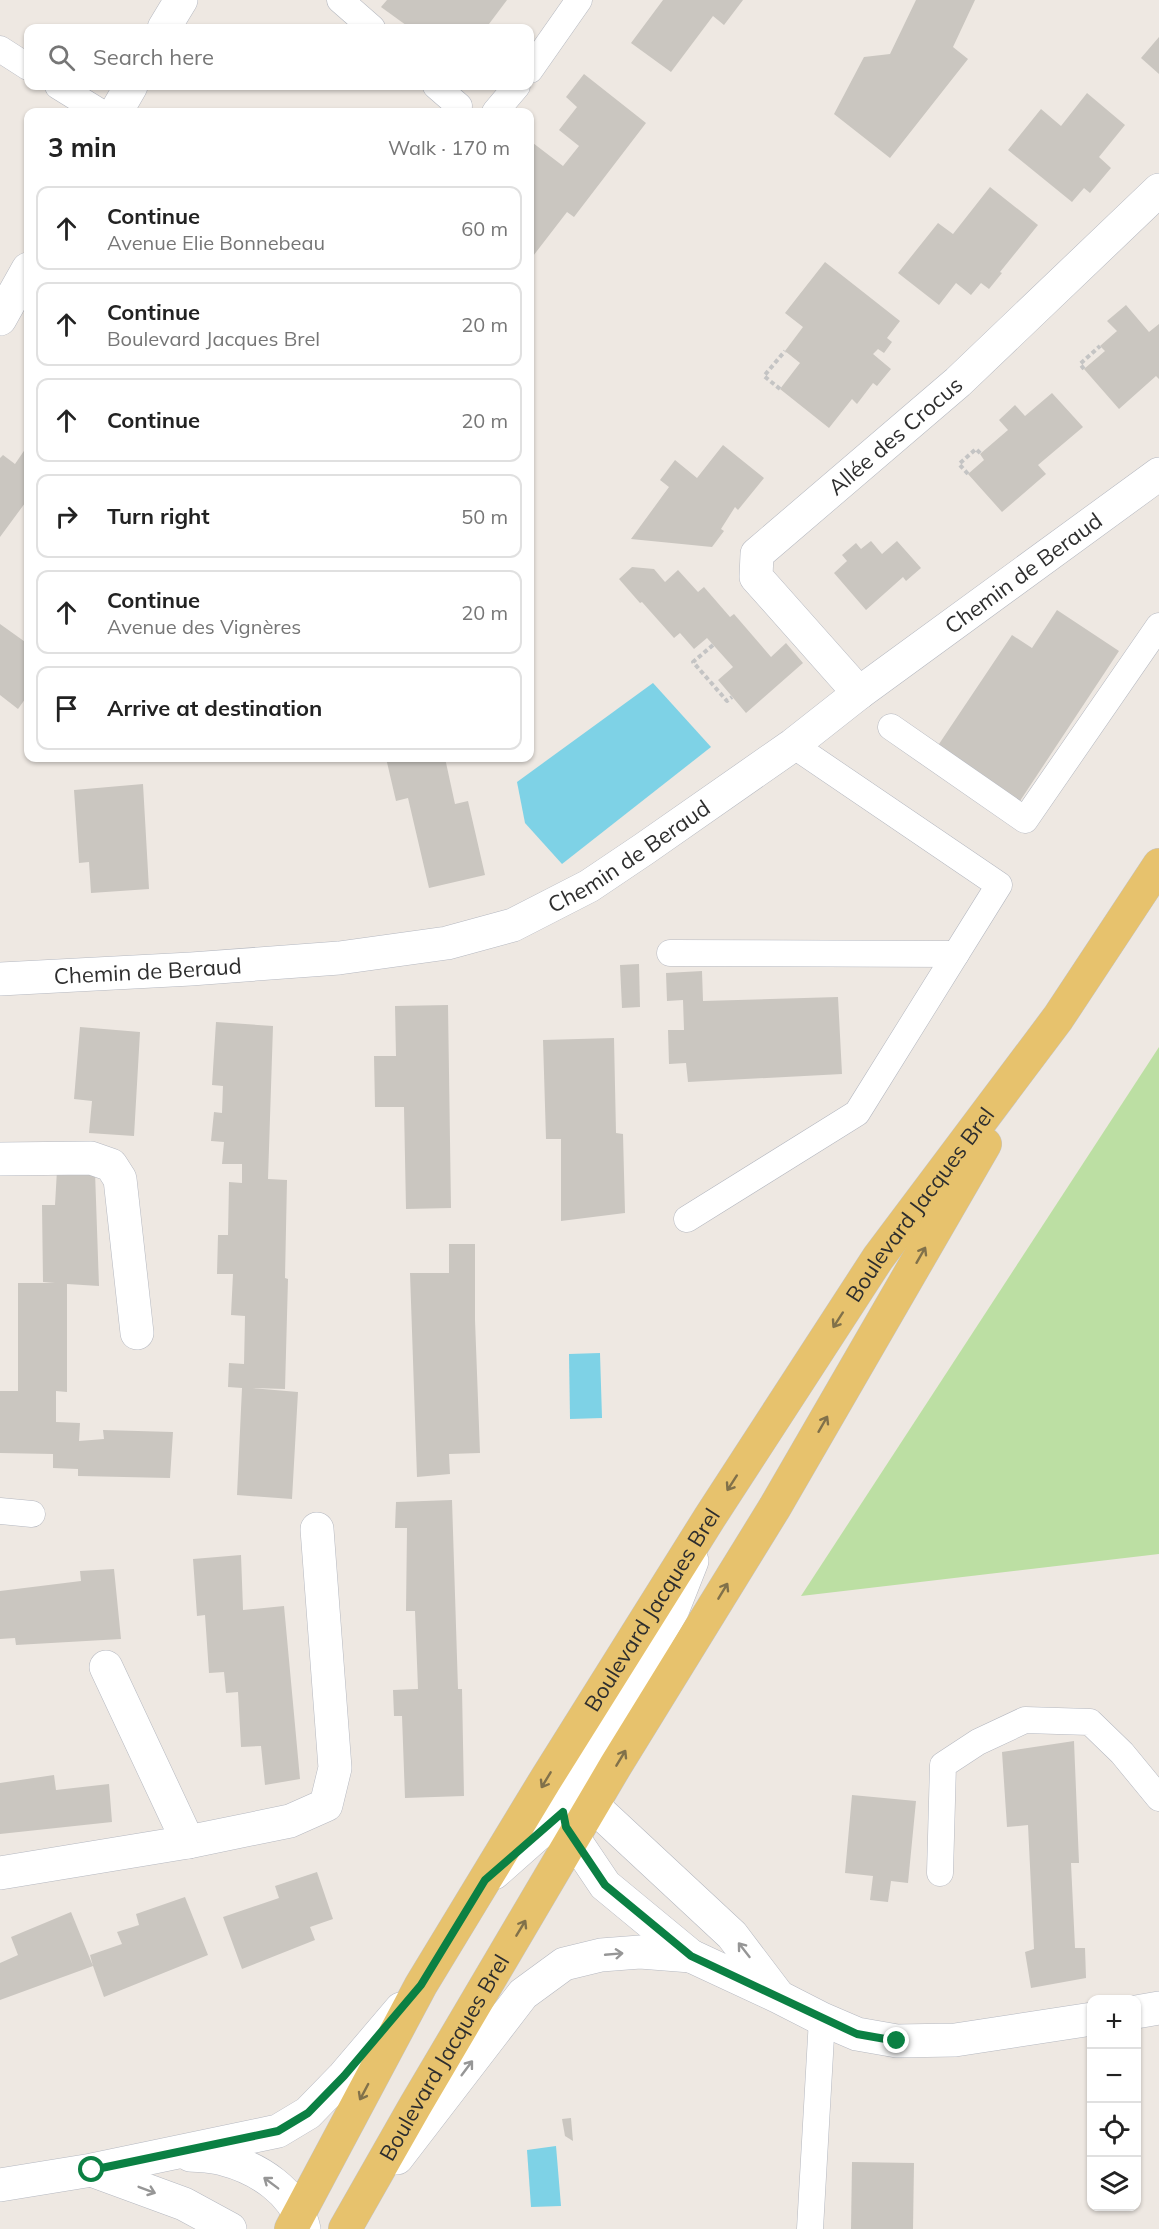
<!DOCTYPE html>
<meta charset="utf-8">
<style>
body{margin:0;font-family:Mulish,sans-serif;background:#f6f6f6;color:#222}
.controls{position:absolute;right:18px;bottom:18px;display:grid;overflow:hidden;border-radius:12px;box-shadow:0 2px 4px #0004}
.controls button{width:54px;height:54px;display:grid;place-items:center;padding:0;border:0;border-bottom:2px solid #e0e0e0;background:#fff;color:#222;font:30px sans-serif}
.stop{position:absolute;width:18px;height:18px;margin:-14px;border:4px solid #0b8043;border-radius:50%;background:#fff}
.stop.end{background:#0b8043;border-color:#fff;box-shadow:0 2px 6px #0008}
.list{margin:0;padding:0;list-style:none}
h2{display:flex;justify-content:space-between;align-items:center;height:78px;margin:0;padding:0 24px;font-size:26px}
h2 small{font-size:20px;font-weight:400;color:#767676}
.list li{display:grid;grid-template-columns:39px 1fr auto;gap:18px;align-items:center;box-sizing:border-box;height:84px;margin:0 12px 12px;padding:0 12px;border:2px solid #e0e0e0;border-radius:12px}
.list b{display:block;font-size:22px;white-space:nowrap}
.list p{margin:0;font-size:20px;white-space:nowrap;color:#767676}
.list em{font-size:20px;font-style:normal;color:#767676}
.icon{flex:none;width:33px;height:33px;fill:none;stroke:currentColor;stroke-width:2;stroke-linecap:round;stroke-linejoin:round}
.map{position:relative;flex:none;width:1159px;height:2229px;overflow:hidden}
.search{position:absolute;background:#fff;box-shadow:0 2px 4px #0004;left:24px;top:24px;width:510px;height:66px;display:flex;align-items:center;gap:15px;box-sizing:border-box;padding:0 21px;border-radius:12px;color:#767676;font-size:22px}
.panel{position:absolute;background:#fff;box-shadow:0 2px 4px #0004;left:24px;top:108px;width:510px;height:654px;border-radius:12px}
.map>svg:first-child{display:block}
.green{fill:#bcdfa3}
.water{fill:#7ed2e6}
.building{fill:#cac6c0}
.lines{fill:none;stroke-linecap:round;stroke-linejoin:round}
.lane-casing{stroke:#b5b8c0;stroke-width:27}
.street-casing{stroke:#b5b8c0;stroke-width:34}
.secondary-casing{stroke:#b5b8c0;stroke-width:34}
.primary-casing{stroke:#c4c4c4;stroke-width:34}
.path{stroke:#c4c4c4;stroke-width:4;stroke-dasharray:4.5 3;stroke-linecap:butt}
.lane{stroke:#fff;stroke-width:26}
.street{stroke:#fff;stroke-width:33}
.secondary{stroke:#fff;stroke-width:33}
.primary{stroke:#e7c26d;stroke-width:33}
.oneway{stroke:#81714a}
.oneway2{stroke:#969696}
.route{stroke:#0b8043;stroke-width:8}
.labels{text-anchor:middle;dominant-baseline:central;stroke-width:6;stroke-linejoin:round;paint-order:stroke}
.street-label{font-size:22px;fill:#2e2e2e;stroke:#fff}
</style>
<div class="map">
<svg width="1159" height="2229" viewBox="0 0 1159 2229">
<rect width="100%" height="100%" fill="#eee8e2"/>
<path class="green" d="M1159 1047V1554L801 1596Z"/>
<g class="water">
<path d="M653 683 711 747 562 864 525 823 517 782Z"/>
<path d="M600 1353 602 1418 570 1419 569 1354Z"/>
<path d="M556 2146 561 2206 531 2207 527 2150Z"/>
</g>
<g class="building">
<path d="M387 0H507L486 28H410L381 7Z"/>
<path d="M663 0H743L724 25 713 16 671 72 631 43Z"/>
<path d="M916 0H975L953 47 968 59 890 158 834 114 864 57 890 54Z"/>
<path d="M1159 37V74L1141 58Z"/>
<path d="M584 74 646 123 574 217 567 212 530 260V147L533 143 563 166 579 146 559 130 577 107 566 97Z"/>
<path d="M1087 93 1125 125 1099 157 1111 168 1090 193 1084 188 1072 202 1008 150 1041 109 1061 126Z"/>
<path d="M990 187 1038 225 1000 272 1002 273 989 289 981 283 971 295 956 283 939 305 898 273 938 223 953 234Z"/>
<path d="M825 262 900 321 887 338 892 342 884 353 878 349 873 354 891 369 877 386 873 383 857 404 852 399 829 428 780 389 800 363 785 351 803 327 785 313Z"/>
<path d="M1126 305 1149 332 1159 324V379L1156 376 1119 409 1084 369 1105 351 1100 346 1117 331 1107 321Z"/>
<path d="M1052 393 1083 427 1038 465 1046 474 1002 512 968 474 984 460 980 454 1008 430 999 420 1015 405 1025 416Z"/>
<path d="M28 445V499L0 537V458L3 455 15 464Z"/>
<path d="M723 445 764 478 738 510 735 507 721 529 724 531 712 547 631 539 669 487 660 480 675 460 697 478Z"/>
<path d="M871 541 882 554 897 541 921 568 906 581 903 577 866 610 834 573 847 561 842 555 856 543 861 549Z"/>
<path d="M632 567 654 569 665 582 678 570 698 592 704 587 730 617 734 614 771 657 786 643 803 663 746 713 718 680 733 667 707 638 694 649 680 633 674 638 642 602 640 603 619 579Z"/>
<path d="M1057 610 1119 651 1018 804 935 750 1012 635 1032 648Z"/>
<path d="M0 624 28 644V695L18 709 0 695Z"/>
<path d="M386 758H445L455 804 468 801 485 875 429 888 408 798 396 801Z"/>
<path d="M143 784 149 889 91 893 89 862 79 863 74 790Z"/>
<path d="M639 964 640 1007 622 1008 620 965Z"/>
<path d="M702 971 703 1001 838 997 842 1074 688 1082 686 1063 669 1064 668 1030H684L683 1000 667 1001 666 973Z"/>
<path d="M448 1005 451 1208 406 1209 404 1107H375L374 1056H396L395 1006Z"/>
<path d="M216 1022 273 1026 268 1179 287 1180 285 1278 288 1279 285 1389 252 1388 298 1392 292 1499 237 1495 242 1388 228 1387 229 1363 244 1364 245 1316 231 1315 233 1274H217L218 1235H228L229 1182 242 1183V1164H222L224 1142 211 1141 214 1112 222 1113 223 1086 212 1085Z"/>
<path d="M80 1027 140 1032 134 1136 89 1133 92 1101 74 1099Z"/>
<path d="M614 1038 616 1133 623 1134 625 1213 561 1221V1139H546L543 1040Z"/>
<path d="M57 1170 95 1172 99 1286 67 1284V1392L56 1391V1422L80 1423 79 1441 104 1439 103 1430 173 1432 170 1478 78 1476V1469L53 1468V1454L0 1453V1391H18V1283H55L43 1282 42 1205H55Z"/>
<path d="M449 1244H475V1320L480 1453 449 1454 450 1474 417 1477 410 1273H449Z"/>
<path d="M452 1500 458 1689H462L464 1796 405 1798 402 1716H394L393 1690 418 1689 415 1611H406L407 1528H395L396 1502Z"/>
<path d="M241 1555 243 1610 284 1606 300 1779 265 1785 261 1746 241 1747 238 1692 226 1693 224 1672 209 1673 205 1615 197 1616 193 1559Z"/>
<path d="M114 1569 121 1639 16 1645 15 1638 0 1639V1591L81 1581 80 1571Z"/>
<path d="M1074 1741 1079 1863H1071L1075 1948H1085L1086 1978 1031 1988 1025 1952 1034 1949 1028 1825 1007 1827 1002 1752Z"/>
<path d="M54 1775 56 1790 109 1784 112 1822 0 1834V1783Z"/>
<path d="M852 1795 916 1801 908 1883 891 1881 888 1902 870 1900 873 1876 845 1873Z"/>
<path d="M317 1872 333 1919 310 1927 315 1940 242 1969 223 1917 279 1898 275 1886Z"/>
<path d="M185 1897 208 1955 104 1997 93 1966 0 2000V1963L18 1955 11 1937 71 1912 93 1966 90 1955 122 1944 117 1932 139 1925 136 1914Z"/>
<path d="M571 2118 573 2141 565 2136 562 2119Z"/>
<path d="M852 2162 914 2163 913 2229H851Z"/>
</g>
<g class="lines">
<defs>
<g id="lane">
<path d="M340 0 372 28"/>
<path d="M0 49 28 67"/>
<path d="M530 70 579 0"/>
<path d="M58 86 100 112"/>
<path d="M436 86 459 106"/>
<path d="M495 112 517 86"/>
<path d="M891 727 1025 820 1159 626"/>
<path d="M670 953 956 954"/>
<path d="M687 1219 857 1113 999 885 793 745"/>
<path d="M0 1511 32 1514"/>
<path d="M940 1873 943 1765 978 1742 1025 1720 1090 1722 1122 1753 1159 1798"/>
<path d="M810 2229 822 2019"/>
</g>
<g id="street">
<path id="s1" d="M859 693 756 577 757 554 958 382 1159 190"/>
<path id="s2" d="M0 979 191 969 339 958 447 943 513 925 589 886 644 849 793 745 859 693 1159 474"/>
<path d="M0 1159 91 1158 111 1165 120 1179 137 1333"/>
<path d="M106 1667 188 1842"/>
<path d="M0 1873 188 1842 290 1821 326 1805 335 1768 317 1529"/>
<path d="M190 2155C201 2156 213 2156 223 2159 258 2168 296 2192 304 2229"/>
<path d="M94 2171 184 2204 230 2229"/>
<path d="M0 2185 92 2170 278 2131 308 2113 344 2076 401 2009"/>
</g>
<g id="secondary">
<path d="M164 28 181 0"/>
<path d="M116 112 131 86"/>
<path d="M0 319 28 269"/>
<path d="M692 1561 673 1609 566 1794 563 1812 566 1827 605 1885 691 1956 779 1997 822 2019 857 2034 897 2041 955 2040 1092 2019"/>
<path d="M494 1873 563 1812C578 1808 589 1806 603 1815L732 1935 776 1993"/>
<path d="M1136 2012 1159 2008"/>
<path d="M397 2158 523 1994 564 1964 601 1955 640 1952 691 1956"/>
</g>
<g id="primary">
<path id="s3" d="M291 2229 421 1985 546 1779 710 1517 878 1258 1058 1018 1159 865"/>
<path id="s4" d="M345 2229 415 2106 616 1765 775 1507 985 1144"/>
</g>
</defs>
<use href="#lane" class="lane-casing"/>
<use href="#street" class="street-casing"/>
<use href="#secondary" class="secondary-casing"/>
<use href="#primary" class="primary-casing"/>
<g class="path">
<path d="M1084 369 1080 364 1100 346"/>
<path d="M780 389 764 376 785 351"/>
<path d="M968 474 959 464 976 449 981 454"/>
<path d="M713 645 693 662 727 701 732 697"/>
</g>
<use href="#lane" class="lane"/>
<use href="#street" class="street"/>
<use href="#secondary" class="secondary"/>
<use href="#primary" class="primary"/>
</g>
<defs><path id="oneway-shaft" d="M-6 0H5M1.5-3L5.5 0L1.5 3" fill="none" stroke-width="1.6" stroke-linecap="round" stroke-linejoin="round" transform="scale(1.5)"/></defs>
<g class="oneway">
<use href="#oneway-shaft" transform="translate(921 1255) rotate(-60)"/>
<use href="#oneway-shaft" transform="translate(838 1320) rotate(123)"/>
<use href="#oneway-shaft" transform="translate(823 1424) rotate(-60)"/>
<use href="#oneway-shaft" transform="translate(732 1483) rotate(123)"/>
<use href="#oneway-shaft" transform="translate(723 1591) rotate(-59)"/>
<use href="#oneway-shaft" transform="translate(621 1758) rotate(-59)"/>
<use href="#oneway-shaft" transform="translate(546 1780) rotate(121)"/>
<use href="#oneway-shaft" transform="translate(521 1928) rotate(-59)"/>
<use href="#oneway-shaft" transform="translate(364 2092) rotate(118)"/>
</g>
<g class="oneway2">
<use href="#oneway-shaft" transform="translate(744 1950) rotate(-128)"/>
<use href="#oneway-shaft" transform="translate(614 1954) rotate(-5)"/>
<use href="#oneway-shaft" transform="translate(467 2068) rotate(-53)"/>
<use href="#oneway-shaft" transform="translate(271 2183) rotate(-143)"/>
<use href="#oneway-shaft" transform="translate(147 2190) rotate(21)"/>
</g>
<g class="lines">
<path class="route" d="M92 2170 278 2131 308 2113 344 2076 421 1985 485 1880 563 1812 566 1827 605 1885 691 1956 857 2034 897 2041"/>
</g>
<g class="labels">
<g class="street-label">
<text stroke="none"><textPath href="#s1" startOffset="360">Allée des Crocus</textPath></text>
<text stroke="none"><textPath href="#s2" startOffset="1138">Chemin de Beraud</textPath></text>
<text stroke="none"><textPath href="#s2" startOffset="652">Chemin de Beraud</textPath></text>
<text stroke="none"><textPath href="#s2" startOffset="148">Chemin de Beraud</textPath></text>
<text stroke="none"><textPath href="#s3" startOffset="1203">Boulevard Jacques Brel</textPath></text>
<text stroke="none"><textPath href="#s3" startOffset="717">Boulevard Jacques Brel</textPath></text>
<text stroke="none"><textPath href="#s4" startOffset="198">Boulevard Jacques Brel</textPath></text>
</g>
</g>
</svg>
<div class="controls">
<button>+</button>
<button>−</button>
<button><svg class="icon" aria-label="locate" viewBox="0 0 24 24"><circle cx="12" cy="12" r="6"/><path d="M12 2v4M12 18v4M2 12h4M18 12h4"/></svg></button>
<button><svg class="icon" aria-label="layers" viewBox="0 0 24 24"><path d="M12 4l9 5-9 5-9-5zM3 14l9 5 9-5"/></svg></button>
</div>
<div class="stop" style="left:92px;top:2170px"></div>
<div class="stop end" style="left:897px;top:2041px"></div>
<div class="search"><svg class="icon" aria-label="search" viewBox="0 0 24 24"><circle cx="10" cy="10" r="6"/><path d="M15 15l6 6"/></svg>Search here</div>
<section class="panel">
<h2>3 min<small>Walk · 170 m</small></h2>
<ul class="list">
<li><svg class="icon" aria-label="ahead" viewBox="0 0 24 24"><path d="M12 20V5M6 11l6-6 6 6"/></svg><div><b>Continue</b><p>Avenue Elie Bonnebeau</p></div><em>60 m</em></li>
<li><svg class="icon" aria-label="ahead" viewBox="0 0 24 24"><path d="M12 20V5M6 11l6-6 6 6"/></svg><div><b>Continue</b><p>Boulevard Jacques Brel</p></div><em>20 m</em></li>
<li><svg class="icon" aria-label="ahead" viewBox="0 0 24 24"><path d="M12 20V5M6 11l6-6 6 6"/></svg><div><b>Continue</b></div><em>20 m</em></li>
<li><svg class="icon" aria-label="right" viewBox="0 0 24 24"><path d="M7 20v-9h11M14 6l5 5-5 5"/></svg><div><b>Turn right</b></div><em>50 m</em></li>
<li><svg class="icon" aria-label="ahead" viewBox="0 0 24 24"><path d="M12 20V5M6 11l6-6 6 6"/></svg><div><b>Continue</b><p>Avenue des Vignères</p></div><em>20 m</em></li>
<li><svg class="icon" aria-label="arrive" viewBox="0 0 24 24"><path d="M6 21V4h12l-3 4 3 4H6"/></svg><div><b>Arrive at destination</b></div></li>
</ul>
</section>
</div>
